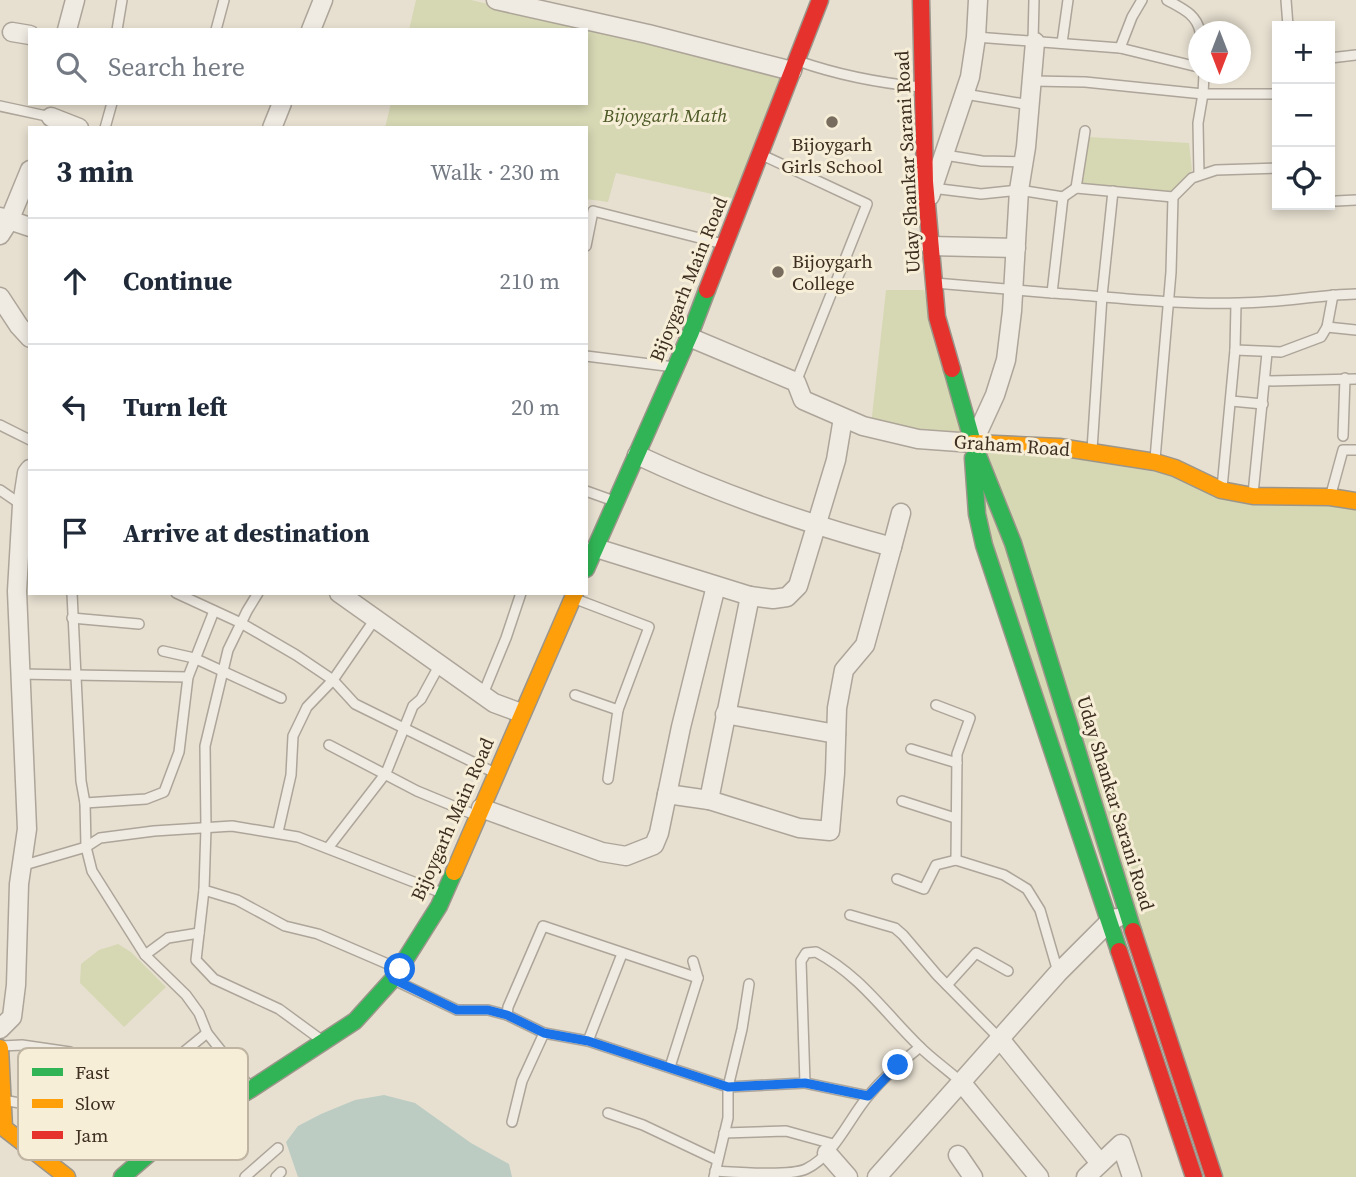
<!DOCTYPE html>
<meta charset="utf-8">
<style>
body{margin:0;font-family:"Source Serif 4",serif;background:#f6f6f7;color:#1f2937}
.controls{position:absolute;right:21px;top:21px;display:grid;overflow:hidden;border-radius:0px;box-shadow:0 4px 10px #0003}
.controls button{width:63px;height:63px;display:grid;place-items:center;padding:0;border:0;border-bottom:2px solid #e0e1e3;background:#fff;color:#1f2937;font:35px sans-serif}
.compass{position:absolute;left:1188px;top:21px;width:63px;height:63px;border-radius:50%;background:#fff;box-shadow:0 4px 10px #0003;rotate:180deg}
.stop{position:absolute;width:21px;height:21px;margin:-16px;border:5px solid #1a73e8;border-radius:50%;background:#fff}
.stop.end{background:#1a73e8;border-color:#fff;box-shadow:0 2px 7px #0008}
.list{margin:0;padding:0;list-style:none}
h2{display:flex;justify-content:space-between;align-items:center;height:91px;margin:0;padding:0 28px;font-size:30px}
h2 small{font-size:23px;font-weight:400;color:#747a83}
.list li{display:grid;grid-template-columns:46px 1fr auto;gap:21px;align-items:center;box-sizing:border-box;height:126px;padding:0 28px;border-top:2px solid #e0e1e3}
.list b{display:block;font-size:26px;white-space:nowrap}
.list em{font-size:23px;font-style:normal;color:#747a83}
.icon{flex:none;width:38px;height:38px;fill:none;stroke:currentColor;stroke-width:2;stroke-linecap:round;stroke-linejoin:round}
.map{position:relative;flex:none;width:1356px;height:1177px;overflow:hidden}
.search{position:absolute;background:#fff;box-shadow:0 4px 10px #0003;left:28px;top:28px;width:560px;height:77px;display:flex;align-items:center;gap:18px;box-sizing:border-box;padding:0 24px;border-radius:0px;color:#747a83;font-size:26px}
.panel{position:absolute;background:#fff;box-shadow:0 4px 10px #0003;left:28px;top:126px;width:560px;height:469px;border-radius:0px}
.map>svg:first-child{display:block}
.green{fill:#d6d7b3}
.water{fill:#bcccc2}
.lines{fill:none;stroke-linecap:round;stroke-linejoin:round}
.lane-casing{stroke:#ada599;stroke-width:12}
.street-casing{stroke:#ada599;stroke-width:21}
.fast-casing{stroke:#9c958a;stroke-width:19}
.slow-casing{stroke:#9c958a;stroke-width:19}
.jam-casing{stroke:#9c958a;stroke-width:19}
.lane{stroke:#efebe3;stroke-width:9}
.street{stroke:#efebe3;stroke-width:18}
.fast{stroke:#30b455;stroke-width:16}
.slow{stroke:#ff9f0a;stroke-width:16}
.jam{stroke:#e5322d;stroke-width:16}
.route{stroke:#1a73e8;stroke-width:9}
.poi-dot{fill:#786c5e;stroke:#f7eed8;stroke-width:2.5}
.labels{text-anchor:middle;dominant-baseline:central;stroke-width:6;stroke-linejoin:round;paint-order:stroke}
.park-label{font-size:19px;font-style:italic;fill:#4d5a26;stroke:#f7eed8}
.poi-label{font-size:19px;fill:#3d2e20;stroke:#f7eed8}
.street-label{font-size:19px;fill:#3d2e20;stroke:#f7eed8}
.key{fill:#f7eed8;stroke:#bfb4a1;stroke-width:2}
.key-label{font-size:19px;fill:#3d2e20}
</style>
<div class="map">
<svg width="1356" height="1177" viewBox="0 0 1356 1177">
<rect width="100%" height="100%" fill="#e7e0d1"/>
<g class="green">
<path d="M416 0H471L781 74 735 199 616 173 608 202 586 199V128H385L391 103H586V30H409Z"/>
<path d="M1088 137 1189 143 1192 170 1171 193 1080 187Z"/>
<path d="M886 290H924L965 434H920L871 425Z"/>
<path d="M974 442 1356 505V1177H1209L992 546Z"/>
<path d="M118 944 131 952 166 987 124 1027 80 983 81 964 99 950Z"/>
</g>
<path class="water" d="M384 1095 415 1103 471 1143 509 1164 512 1177H298L286 1142 298 1126 321 1114 355 1100Z"/>
<g class="lines">
<defs>
<g id="lane">
<path d="M1167 0C1181 8 1197 14 1200 32"/>
<path d="M1286 0 1288 26"/>
<path d="M117 30 122 0"/>
<path d="M216 30 224 0"/>
<path d="M976 37 1120 48 1132 17 1142 0"/>
<path d="M1033 41 1034 0"/>
<path d="M1062 43 1068 0"/>
<path d="M1120 48 1198 67"/>
<path d="M1330 58 1356 55"/>
<path d="M798 61C838 75 879 83 921 87"/>
<path d="M1033 81 1085 82 1203 94H1277"/>
<path d="M965 94 1030 105"/>
<path d="M0 106 51 117"/>
<path d="M105 128 112 103"/>
<path d="M762 155 867 204 796 382"/>
<path d="M945 155 982 161 1024 162"/>
<path d="M1199 175 1198 123 1203 94 1204 74"/>
<path d="M932 188 981 194 1019 190 1063 197 1076 188 1173 197"/>
<path d="M1076 188 1085 131"/>
<path d="M1063 197 1052 293C1115 297 1177 305 1239 303 1278 303 1317 295 1356 294"/>
<path d="M1336 201 1356 200"/>
<path d="M586 246 593 211 723 244"/>
<path d="M935 283 1052 293"/>
<path d="M1236 304 1235 350 1281 352 1321 337 1327 327 1333 295"/>
<path d="M1327 327 1356 330"/>
<path d="M586 356 674 367"/>
<path d="M1265 381 1356 379"/>
<path d="M1231 401 1263 404"/>
<path d="M0 425 30 440"/>
<path d="M1343 436 1345 378"/>
<path d="M1092 450 1102 296 1113 191"/>
<path d="M1155 459 1171 272 1173 197 1192 178 1216 170 1277 168"/>
<path d="M1222 488 1235 350"/>
<path d="M0 490 22 505"/>
<path d="M586 491 614 501"/>
<path d="M1253 494 1267 353"/>
<path d="M1331 494 1343 450H1356"/>
<path d="M72 593 81 781 85 803 86 847 92 871 145 955 186 995 199 1013 207 1033 249 1086"/>
<path d="M176 593 241 623 296 655 333 680 355 704 495 773"/>
<path d="M258 593 247 611 228 650 205 746 206 828 204 890 237 900 285 926 318 934 397 968"/>
<path d="M573 598 649 627 618 710"/>
<path d="M72 618 139 624"/>
<path d="M163 651 194 658 281 698"/>
<path d="M19 674 188 677"/>
<path d="M483 694 506 638 521 593"/>
<path d="M575 695 618 710 608 779"/>
<path d="M936 705 970 718 957 754 956 860"/>
<path d="M329 745 417 791 475 815"/>
<path d="M911 749 957 763"/>
<path d="M902 801 955 818"/>
<path d="M85 803 146 799 164 792 179 752 188 677 214 611"/>
<path d="M278 832 291 775 293 736 307 707 333 680 375 619"/>
<path d="M328 848 386 773 413 706 421 699 440 664"/>
<path d="M21 866 86 847 100 838 154 831 232 826 298 837 442 893"/>
<path d="M897 879 924 889 936 865 956 860 1004 875 1027 889 1040 910 1058 972"/>
<path d="M204 890 196 960 214 979 279 1009 320 1039"/>
<path d="M850 915 895 928 903 935 937 975 1000 1039"/>
<path d="M145 955 168 938 199 933"/>
<path d="M394 980 457 1010H488L507 1015 544 1033 588 1041 728 1087V1118L714 1177"/>
<path d="M749 984 742 1029 728 1087 805 1083 801 961 806 953 816 952C861 976 884 1012 920 1047 932 1059 948 1070 961 1082"/>
<path d="M947 985 976 953 1008 971"/>
<path d="M507 1015 508 1007 543 926 698 978"/>
<path d="M588 1041 622 954"/>
<path d="M2 1046 22 1045 70 1052 53 1112"/>
<path d="M670 1067 698 978 693 961"/>
<path d="M160 1075 174 1060 207 1033"/>
<path d="M805 1083 868 1096"/>
<path d="M3 1100C54 1108 103 1125 145 1154"/>
<path d="M608 1113 643 1125 717 1160"/>
<path d="M512 1122 522 1081 544 1033"/>
<path d="M100 1128 115 1085 133 1058 160 1075 200 1116"/>
<path d="M724 1133 786 1131 833 1144"/>
<path d="M715 1171C735 1172 789 1177 806 1169 835 1155 849 1118 869 1095 884 1077 901 1062 920 1047"/>
<path d="M245 1177 278 1148"/>
<path d="M276 1177 281 1172"/>
</g>
<g id="street">
<path d="M496 0 648 34 792 71"/>
<path d="M67 30 75 0"/>
<path d="M311 30 323 0"/>
<path d="M12 32 30 35"/>
<path d="M51 117 79 128"/>
<path d="M272 128 282 103"/>
<path d="M930 196 970 77 976 37 978 0"/>
<path d="M0 217 30 227"/>
<path d="M0 235 9 221 30 170"/>
<path d="M930 246 1016 248"/>
<path d="M0 297 19 326 30 338"/>
<path d="M689 337 796 382 803 400 863 426 918 439 973 443 995 395 1006 360 1012 311 1019 190 1026 147 1035 42"/>
<path d="M637 455C720 494 804 523 892 547L865 645 844 670 837 708 835 773 830 831 799 828 709 800 667 794"/>
<path d="M892 547 901 513"/>
<path d="M596 548 750 596 709 800"/>
<path d="M339 593 494 703 521 713"/>
<path d="M750 596 773 599 787 597 798 586 836 460 843 418"/>
<path d="M725 714 836 734"/>
<path d="M481 808 602 852 626 856 654 845 659 833 681 727 716 586"/>
<path d="M0 1029 12 1017 16 985 19 884 27 829 17 591 22 505 27 473 30 469"/>
<path d="M1000 1039 1100 1163"/>
<path d="M961 1082 1039 1177"/>
<path d="M827 1153 848 1177"/>
<path d="M958 1155 973 1177"/>
<path d="M877 1177 1058 973 1108 923 1117 918"/>
<path d="M1086 1177 1121 1144 1132 1177"/>
</g>
<g id="fast">
<path d="M952 369 973 443 1013 543 1133 931"/>
<path d="M973 458 977 514 984 545 1119 951"/>
<path d="M586 569 691 332 707 290"/>
<path d="M122 1177 165 1140 251 1089 355 1021 393 979 439 906 454 872"/>
</g>
<g id="slow">
<path d="M973 443 1059 447 1155 462 1175 468 1221 490 1253 496 1330 497 1356 501"/>
<path d="M454 872 575 593"/>
<path d="M0 1048 4 1128 67 1177"/>
</g>
<g id="jam">
<path d="M921 0 925 182 937 317 952 369"/>
<path d="M707 290 820 0"/>
<path d="M1133 931 1214 1177"/>
<path d="M1119 951 1194 1177"/>
</g>
</defs>
<use href="#lane" class="lane-casing"/>
<use href="#street" class="street-casing"/>
<use href="#fast" class="fast-casing"/>
<use href="#slow" class="slow-casing"/>
<use href="#jam" class="jam-casing"/>
<use href="#lane" class="lane"/>
<use href="#street" class="street"/>
<use href="#fast" class="fast"/>
<use href="#slow" class="slow"/>
<use href="#jam" class="jam"/>
</g>
<g class="lines">
<path class="route" d="M400 969 393 979 457 1010H488L507 1015 544 1033 588 1041 728 1087 805 1083 868 1096 898 1065"/>
</g>
<g class="poi-dot">
<circle cx="832" cy="122" r="7"/>
<circle cx="778" cy="272" r="7"/>
</g>
<g class="labels">
<g class="park-label">
<text x="665" y="115">Bijoygarh Math</text>
</g>
<g class="poi-label">
<text x="832" y="144">Bijoygarh<tspan x="832" dy="22">Girls School</tspan></text>
<text x="792" y="261" text-anchor="start">Bijoygarh<tspan x="792" dy="22">College</tspan></text>
</g>
<g class="street-label">
<text transform="translate(907 162) rotate(-93)">Uday Shankar Sarani Road</text>
<text transform="translate(688 279) rotate(-68)">Bijoygarh Main Road</text>
<text transform="translate(1012 445) rotate(4)">Graham Road</text>
<text transform="translate(1116 803) rotate(73)">Uday Shankar Sarani Road</text>
<text transform="translate(452 819) rotate(-66)">Bijoygarh Main Road</text>
</g>
</g>
<rect x="18" y="1048" width="230" height="112" rx="10" class="key"/>
<rect x="32" y="1068" width="31" height="8" fill="#30b455"/>
<rect x="32" y="1099" width="31" height="9" fill="#ff9f0a"/>
<rect x="32" y="1131" width="31" height="8" fill="#e5322d"/>
<g class="key-label">
<text x="75" y="1079">Fast</text>
<text x="75" y="1110">Slow</text>
<text x="75" y="1142">Jam</text>
</g>
</svg>
<div class="controls">
<button>+</button>
<button>−</button>
<button><svg class="icon" aria-label="locate" viewBox="0 0 24 24"><circle cx="12" cy="12" r="6"/><path d="M12 2v4M12 18v4M2 12h4M18 12h4"/></svg></button>
</div>
<svg class="compass" viewBox="-18 -18 36 36"><path d="M0-13l5 13h-10z" fill="#e53935"/><path d="M0 13l5-13h-10z" fill="#747a83"/></svg>
<div class="stop" style="left:400px;top:969px"></div>
<div class="stop end" style="left:898px;top:1065px"></div>
<div class="search"><svg class="icon" aria-label="search" viewBox="0 0 24 24"><circle cx="10" cy="10" r="6"/><path d="M15 15l6 6"/></svg>Search here</div>
<section class="panel">
<h2>3 min<small>Walk · 230 m</small></h2>
<ul class="list">
<li><svg class="icon" aria-label="ahead" viewBox="0 0 24 24"><path d="M12 20V5M6 11l6-6 6 6"/></svg><div><b>Continue</b></div><em>210 m</em></li>
<li><svg class="icon" aria-label="left" viewBox="0 0 24 24"><path d="M17 20v-9H6M10 6l-5 5 5 5"/></svg><div><b>Turn left</b></div><em>20 m</em></li>
<li><svg class="icon" aria-label="arrive" viewBox="0 0 24 24"><path d="M6 21V4h12l-3 4 3 4H6"/></svg><div><b>Arrive at destination</b></div></li>
</ul>
</section>
</div>
